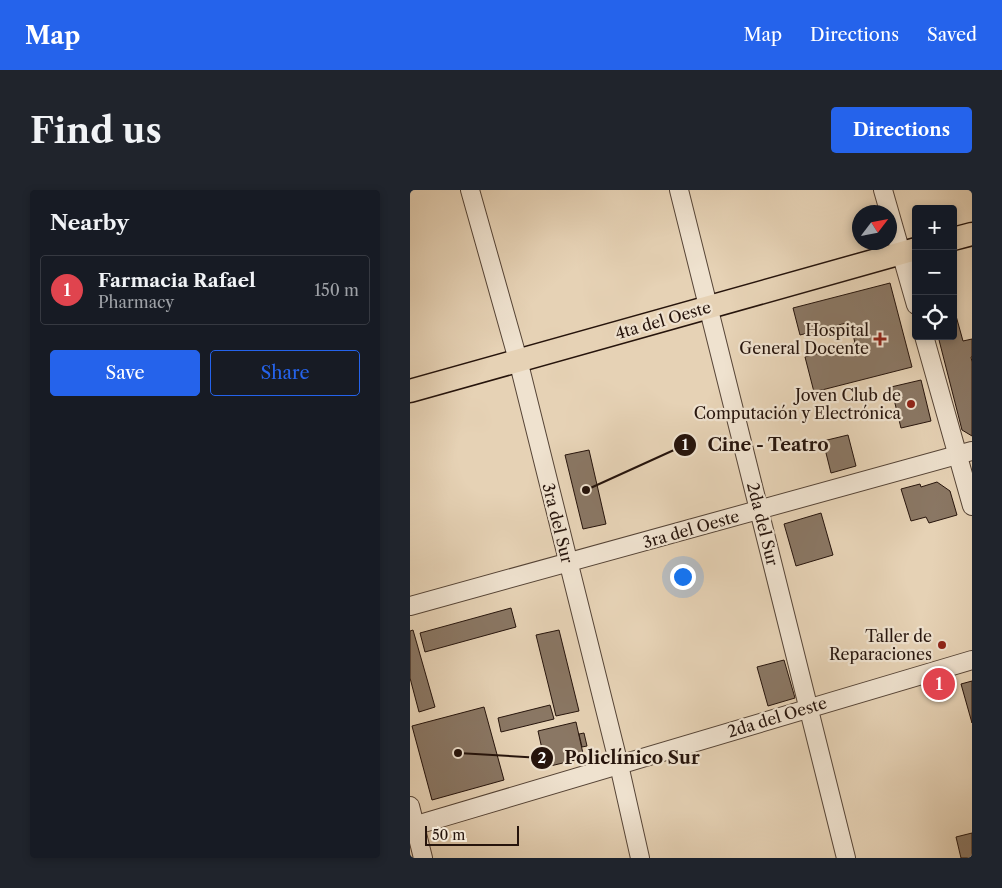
<!DOCTYPE html>
<meta charset="utf-8">
<style>
body{margin:0;font-family:"Libre Caslon Text",serif;background:#20242c;color:#f1f3f6}
.controls{position:absolute;right:15px;top:15px;display:grid;overflow:hidden;border-radius:5px;box-shadow:0 2px 8px #0003}
.controls button{width:45px;height:45px;display:grid;place-items:center;padding:0;border:0;border-bottom:1px solid #363941;background:#171b24;color:#f1f3f6;font:25px sans-serif}
.compass{position:absolute;left:442px;top:15px;width:45px;height:45px;border-radius:50%;background:#171b24;box-shadow:0 2px 8px #0003;rotate:58deg}
.scale{position:absolute;left:15px;bottom:12px;width:94px;box-sizing:border-box;padding-left:5px;border:2px solid #26140c;border-top:0;font-size:14px;line-height:18px;white-space:nowrap;color:#26140c;-webkit-text-stroke:4px #efe2cf;paint-order:stroke}
.you{position:absolute;left:272px;top:386px;width:18px;height:18px;margin:-12px;border:4px solid #fff;border-radius:50%;background:#1a73e8;box-shadow:0 0 0 8px #1a73e833}
.badge{display:grid;place-items:center;width:32px;height:32px;border-radius:50%;background:#2563eb;color:#fff;font-size:16px;font-weight:700}
.pin{position:absolute;translate:-50% -50%;border:2px solid #fff;box-shadow:0 1px 5px #0006}
.list{margin:0;padding:0;list-style:none}
h2{display:flex;justify-content:space-between;align-items:center;height:65px;margin:0;padding:0 20px;font-size:21px}
h2 small{font-size:16px;font-weight:400;color:#9ea1a6}
.list li{display:grid;grid-template-columns:32px 1fr auto;gap:15px;align-items:center;box-sizing:border-box;height:70px;margin:0 10px 10px;padding:0 10px;border:1px solid #363941;border-radius:5px}
.list b{display:block;font-size:19px;white-space:nowrap}
.list p{margin:0;font-size:16px;white-space:nowrap;color:#9ea1a6}
.list em{font-size:16px;font-style:normal;color:#9ea1a6}
.actions{display:flex;gap:10px;padding:15px 20px}
.actions a{flex:1;padding:11px 0;border:1px solid #2563eb;border-radius:5px;text-align:center;font-size:18px;color:#2563eb}
.actions .main{background:#2563eb;color:#fff}
.icon{flex:none;width:28px;height:28px;fill:none;stroke:currentColor;stroke-width:2;stroke-linecap:round;stroke-linejoin:round}
.map{position:relative;flex:none;width:562px;height:668px;overflow:hidden;border-radius:5px}
header{display:flex;align-items:center;gap:30px;box-sizing:border-box;height:70px;padding:0 25px;background:#2563eb;color:#fff}
header strong{font-size:24px}
nav{display:flex;gap:28px;margin-inline-start:auto;font-size:18px}
.intro{display:flex;align-items:center;justify-content:space-between;box-sizing:border-box;height:120px;padding:0 30px}
h1{margin:0;font-size:35px}
.button{padding:12px 22px;border-radius:5px;background:#2563eb;color:#fff;font-size:18px;font-weight:700}
main{display:flex;gap:30px;padding:0 30px}
aside{flex:1;background:#171b24;border-radius:5px;box-shadow:0 2px 8px #0003}
.map>svg:first-child{display:block}
.building{fill:#8a7764;stroke:#26140c}
.lines{fill:none;stroke-linecap:round;stroke-linejoin:round}
.minor-casing{stroke:#564436;stroke-width:20}
.major-casing{stroke:#26140c;stroke-width:25}
.minor{stroke:#efe2cf;stroke-width:18}
.major{stroke:#e6d2b5;stroke-width:22}
.poi-dot{fill:#8f2418;stroke:#efe2cf;stroke-width:2}
.labels{text-anchor:middle;dominant-baseline:central;stroke-width:4.5;stroke-linejoin:round;paint-order:stroke}
.street-label{font-size:16px;fill:#26140c;stroke:#efe2cf}
.poi-label{font-size:16px;fill:#26140c;stroke:#efe2cf;text-anchor:end}
.leader{fill:none;stroke:#26140c;stroke-width:2}
.callout-dot{fill:#26140c;stroke:#efe2cf;stroke-width:2}
.mark-label{font-size:15px;text-anchor:middle;font-weight:bold;fill:#fff}
.callout-label{font-size:18px;text-anchor:middle;font-weight:bold;fill:#26140c;stroke:#efe2cf;stroke-width:4.5;stroke-linejoin:round;paint-order:stroke}
</style>
<header>
<strong>Map</strong>
<nav><a>Map</a><a>Directions</a><a>Saved</a></nav>
</header>
<div class="intro"><h1>Find us</h1><a class="button">Directions</a></div>
<main>
<aside>
<h2>Nearby<small></small></h2>
<ul class="list">
<li><span class="badge" style="background:#e0444e">1</span><div><b>Farmacia Rafael</b><p>Pharmacy</p></div><em>150 m</em></li>
</ul>
<div class="actions"><a class="main">Save</a><a>Share</a></div>
</aside>
<div class="map">
<svg width="562" height="668" viewBox="0 0 562 668">
<rect width="100%" height="100%" fill="#e6d2b5"/>
<filter id="stains"><feTurbulence type="fractalNoise" baseFrequency=".004" numOctaves="4"/><feColorMatrix values="0 0 0 0 .2 0 0 0 0 .09 0 0 0 0 .02 0 0 0 .5 -.17"/></filter>
<radialGradient id="worn" r=".72"><stop offset=".6" stop-color="#630" stop-opacity="0"/><stop offset="1" stop-color="#630" stop-opacity=".3"/></radialGradient>
<g class="building">
<path d="M480 93 502 177 404 202 395 167 445 153 440 132 390 145 383 118Z"/>
<path d="M543 115 553 151 562 149V167H561L562 172V246L552 240 528 146H543Z"/>
<path d="M511 190 521 231 491 238 481 197Z"/>
<path d="M438 245 446 276 421 283 413 251Z"/>
<path d="M179 260 196 334 173 339 155 265Z"/>
<path d="M527 292 540 301 547 325 519 333 516 327 501 331 491 299 510 294 511 297Z"/>
<path d="M411 323 423 365 386 376 374 334Z"/>
<path d="M101 418 106 437 15 462 10 443Z"/>
<path d="M3 440 25 517 9 522 0 488V441Z"/>
<path d="M149 440 169 521 146 526 126 445Z"/>
<path d="M374 470 385 508 358 516 347 477Z"/>
<path d="M562 491V533L551 494Z"/>
<path d="M140 515 144 529 91 542 88 528Z"/>
<path d="M74 517 94 590 22 610 2 536Z"/>
<path d="M166 532 174 568 136 577 128 541Z"/>
<path d="M174 543 177 556 172 557 169 544Z"/>
<path d="M562 643V668H551L546 647Z"/>
</g>
<g class="lines">
<defs>
<g id="minor">
<path d="M60 0 108 170 209 575 230 668"/>
<path d="M269 0 436 668"/>
<path d="M473 0 506 115"/>
<path d="M514 146 562 316"/>
<path d="M0 416 562 261"/>
<path d="M0 616 13 668"/>
<path d="M0 637 562 470"/>
</g>
<g id="major">
<path d="M543 49 562 44"/>
<path d="M0 201 506 59"/>
</g>
</defs>
<use href="#minor" class="minor-casing"/>
<use href="#major" class="major-casing"/>
<use href="#minor" class="minor"/>
<use href="#major" class="major"/>
</g>
<g class="poi-dot">
<path d="M467.5 141.5h5v5h5v5h-5v5h-5v-5h-5v-5h5z"/>
<circle cx="501" cy="214" r="5"/>
<circle cx="532" cy="455" r="5"/>
</g>
<g class="labels">
<g class="street-label">
<text transform="translate(253 130) rotate(-16)">4ta del Oeste</text>
<text transform="translate(148 333) rotate(76)">3ra del Sur</text>
<text transform="translate(353 334) rotate(76)">2da del Sur</text>
<text transform="translate(281 339) rotate(-16)">3ra del Oeste</text>
<text transform="translate(367 527) rotate(-17)">2da del Oeste</text>
</g>
<g class="poi-label">
<text x="459" y="140">Hospital<tspan x="459" dy="18">General Docente</tspan></text>
<text x="491" y="205">Joven Club de<tspan x="491" dy="18">Computación y Electrónica</tspan></text>
<text x="522" y="446">Taller de<tspan x="522" dy="18">Reparaciones</tspan></text>
</g>
</g>
<path class="leader" d="M176 300L275 255M48 563L132 568"/>
<g class="callout-dot">
<circle cx="176" cy="300" r="5"/>
<circle cx="48" cy="563" r="5"/>
<circle cx="275" cy="255" r="12"/>
<circle cx="132" cy="568" r="12"/>
</g>
<g class="mark-label">
<text x="275" y="260">1</text>
<text x="132" y="573">2</text>
</g>
<g class="callout-label">
<text x="358" y="261">Cine - Teatro</text>
<text x="222" y="574">Policlínico Sur</text>
</g>
<rect width="100%" height="100%" filter="url(#stains)"/>
<rect width="100%" height="100%" fill="url(#worn)"/>
</svg>
<div class="controls">
<button>+</button>
<button>−</button>
<button><svg class="icon" aria-label="locate" viewBox="0 0 24 24"><circle cx="12" cy="12" r="6"/><path d="M12 2v4M12 18v4M2 12h4M18 12h4"/></svg></button>
</div>
<svg class="compass" viewBox="-18 -18 36 36"><path d="M0-13l5 13h-10z" fill="#e53935"/><path d="M0 13l5-13h-10z" fill="#9ea1a6"/></svg>
<div class="scale">50 m</div>
<div class="you"></div>
<div class="pin badge" style="left:529px;top:494px;background:#e0444e">1</div>
</div>
</main>
